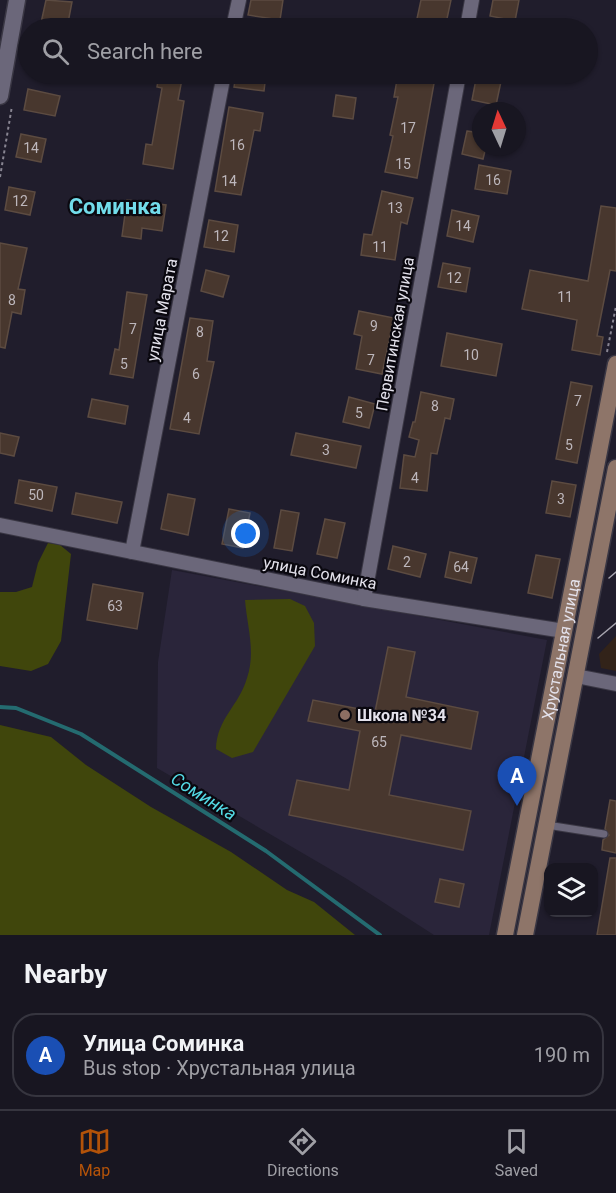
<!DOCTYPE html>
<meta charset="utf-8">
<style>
body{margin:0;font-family:Roboto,sans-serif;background:#211f2a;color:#f1f3f6}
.controls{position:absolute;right:18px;bottom:18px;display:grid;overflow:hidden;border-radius:12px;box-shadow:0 2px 4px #0004}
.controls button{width:54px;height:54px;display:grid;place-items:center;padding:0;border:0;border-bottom:2px solid #36353f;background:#181621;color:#f1f3f6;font:30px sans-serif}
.compass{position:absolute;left:472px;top:102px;width:54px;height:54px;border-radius:50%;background:#181621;box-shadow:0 2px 4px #0004;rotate:356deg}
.you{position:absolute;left:246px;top:534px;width:21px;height:21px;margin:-15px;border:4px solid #fff;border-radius:50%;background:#1a73e8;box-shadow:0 0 0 9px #1a73e833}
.badge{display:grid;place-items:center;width:39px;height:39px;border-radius:50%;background:#b45309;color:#fff;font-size:20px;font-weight:700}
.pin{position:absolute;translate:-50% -50px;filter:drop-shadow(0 2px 3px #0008)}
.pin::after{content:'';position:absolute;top:32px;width:21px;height:18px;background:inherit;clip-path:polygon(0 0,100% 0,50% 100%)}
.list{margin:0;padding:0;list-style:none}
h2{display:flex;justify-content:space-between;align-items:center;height:78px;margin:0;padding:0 24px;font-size:26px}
h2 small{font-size:20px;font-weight:400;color:#9f9fa5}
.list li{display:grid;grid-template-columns:39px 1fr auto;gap:18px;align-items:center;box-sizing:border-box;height:84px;margin:0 12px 12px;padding:0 12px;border:2px solid #36353f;border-radius:24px}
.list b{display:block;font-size:22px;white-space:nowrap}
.list p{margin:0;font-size:20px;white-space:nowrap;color:#9f9fa5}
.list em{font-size:20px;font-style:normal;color:#9f9fa5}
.icon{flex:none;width:33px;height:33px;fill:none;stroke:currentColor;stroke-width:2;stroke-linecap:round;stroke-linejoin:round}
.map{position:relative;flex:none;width:616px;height:935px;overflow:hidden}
.search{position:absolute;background:#181621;box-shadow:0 2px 4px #0004;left:18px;right:18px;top:18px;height:66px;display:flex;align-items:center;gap:15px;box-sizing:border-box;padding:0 21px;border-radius:33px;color:#9f9fa5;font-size:22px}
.sheet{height:174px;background:#181621}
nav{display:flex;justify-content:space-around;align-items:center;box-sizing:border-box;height:84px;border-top:2px solid #36353f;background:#181621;font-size:16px;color:#9f9fa5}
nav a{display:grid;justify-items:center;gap:3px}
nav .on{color:#b45309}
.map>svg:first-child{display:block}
.built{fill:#2a253a}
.industrial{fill:#322319}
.green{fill:#40460c}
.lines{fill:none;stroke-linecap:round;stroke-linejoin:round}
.stream{stroke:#246b70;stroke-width:4}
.building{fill:#48372e;stroke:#5c4b41;stroke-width:1.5}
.service-casing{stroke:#3a3744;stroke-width:9}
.minor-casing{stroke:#3a3744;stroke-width:16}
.tertiary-casing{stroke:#3a3744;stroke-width:19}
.secondary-casing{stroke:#3a3744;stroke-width:19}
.path{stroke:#898693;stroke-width:2;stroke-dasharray:3 3;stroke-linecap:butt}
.service{stroke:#6b677a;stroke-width:7}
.minor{stroke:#6b677a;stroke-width:14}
.tertiary{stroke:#6b677a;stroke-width:16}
.secondary{stroke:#8e7569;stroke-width:16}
.tram{stroke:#a6a4af;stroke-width:1.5}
.education-dot{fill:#8d6e63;stroke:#0a080f;stroke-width:2}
.labels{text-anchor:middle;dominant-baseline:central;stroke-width:4.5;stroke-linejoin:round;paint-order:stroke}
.number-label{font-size:14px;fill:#bdb7bc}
.street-label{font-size:16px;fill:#e4e2ec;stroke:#0a080f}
.poi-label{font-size:16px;font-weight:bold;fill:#e4e2ec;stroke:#0a080f;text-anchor:start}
.water-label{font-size:18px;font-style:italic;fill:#54dae5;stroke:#0a080f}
.district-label{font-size:22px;font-weight:bold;fill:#72dcea;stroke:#0a080f}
</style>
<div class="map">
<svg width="616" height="935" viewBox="0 0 616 935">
<rect width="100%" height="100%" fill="#201d2c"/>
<path class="built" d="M172 570 547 640 489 935H434L347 879 157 768 158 662Z"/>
<path class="industrial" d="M616 636V671L601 668 599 654Z"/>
<g class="green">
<path d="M48 543 60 545 71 554 61 641 48 664 31 671 0 666V592H16L32 587 38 563Z"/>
<path d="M290 599 305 606 314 623 315 646 253 752 232 758 216 749C217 718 239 706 247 678 256 652 247 626 245 600Z"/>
<path d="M0 725 51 737 86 765 151 807 231 852 287 890 314 902 355 935H0Z"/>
</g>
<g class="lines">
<path class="stream" d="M0 707 16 708 81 734 266 851 380 935"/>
</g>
<g class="building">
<path d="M46 0 72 2 67 28 41 23Z"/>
<path d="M251 0H283L280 20 248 15Z"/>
<path d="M421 0H451L445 28H415Z"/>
<path d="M493 0H519L515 21 490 16Z"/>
<path d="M159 74H183L178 100 184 101 173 169 143 164 146 144 152 145 162 88 157 87Z"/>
<path d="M236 74H266L264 91 234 87Z"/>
<path d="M398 74 435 78 417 178 385 172 393 136 390 135 398 97H394Z"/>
<path d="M477 74 502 77 496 105 472 100Z"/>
<path d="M28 89 60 96 55 116 24 110Z"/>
<path d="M336 95 356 98 353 119 333 116Z"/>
<path d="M229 107 263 113 260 131 254 130 241 195 215 191Z"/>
<path d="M467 131 481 133V147H486L483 159 462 154Z"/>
<path d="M21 134 46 139 41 162 16 157Z"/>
<path d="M479 165 511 171 507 194 475 189Z"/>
<path d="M9 187 35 192 30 215 5 210Z"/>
<path d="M382 191 413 198 407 224 401 222 395 260 361 255 364 234 372 235Z"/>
<path d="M127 200 166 205 162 231 142 228 141 239 122 236Z"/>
<path d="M601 206 616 208V271L610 270 597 336 603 337 600 355 572 350 577 320 522 309 530 270 588 281Z"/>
<path d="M452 210 479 216 473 242 447 236Z"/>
<path d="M209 220 238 225 234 252 204 247Z"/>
<path d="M0 243 27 248 18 289 25 290 21 314 12 312 5 348 0 347Z"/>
<path d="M443 263 470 268 466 292 438 287Z"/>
<path d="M206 270 229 276 223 297 201 291Z"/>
<path d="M127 292 147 295 133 378 110 374 115 349 119 350Z"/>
<path d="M359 311 394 318 382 374 356 369 362 336 354 334Z"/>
<path d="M190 318 213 321 207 361 214 362 199 434 170 429Z"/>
<path d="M447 333 502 344 496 376 441 366Z"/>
<path d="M571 382 592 386 577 463 556 459Z"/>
<path d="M421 392 454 399 450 419 445 418 437 454 431 453 427 491 400 488 404 455 415 457 419 440 409 437 413 422H415Z"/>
<path d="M349 397 375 404 369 428 343 422Z"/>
<path d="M92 399 128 406 125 424 88 417Z"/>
<path d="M0 433 19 437 14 456 0 453Z"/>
<path d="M296 433 361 446 356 468 291 455Z"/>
<path d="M19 480 57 487 52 511 15 503Z"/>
<path d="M552 481 576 485 570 517 546 513Z"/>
<path d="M76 493 122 502 117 523 72 514Z"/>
<path d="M168 494 195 499 188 535 161 529Z"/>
<path d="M229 509 250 513 243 548 222 544Z"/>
<path d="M281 510 299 513 292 551 274 548Z"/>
<path d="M325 519 345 523 337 558 317 554Z"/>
<path d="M393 546 426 554 420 577 388 569Z"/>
<path d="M450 552 477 558 471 583 445 577Z"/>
<path d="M536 555 560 559 552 598 528 593Z"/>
<path d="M93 584 143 593 137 629 87 620Z"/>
<path d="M388 647 415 652 406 697 478 712 471 749 401 735 389 795 471 811 463 850 289 815 297 780 349 790 360 731 308 721 313 700 375 712Z"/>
<path d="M610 800 616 801V853L602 850 603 840 609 835 605 829Z"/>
<path d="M610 858H616V935H597Z"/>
<path d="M440 879 464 884 459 907 435 902Z"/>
</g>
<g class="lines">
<defs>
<path id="service" d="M547 825 604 834"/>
<g id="minor">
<path d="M233 28 239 0"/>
<path d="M467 28 472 0"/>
<path d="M0 525 364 599 564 631"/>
<path d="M132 552 224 74"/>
<path d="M364 599 459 74"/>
<path d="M576 676 616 684"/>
</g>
<path id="tertiary" d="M0 96 17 0"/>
<g id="secondary">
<path id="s1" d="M505 935 616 364"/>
<path d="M525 935 616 468"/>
</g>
</defs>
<use href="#service" class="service-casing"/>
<use href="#minor" class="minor-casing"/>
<use href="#tertiary" class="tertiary-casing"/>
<use href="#secondary" class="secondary-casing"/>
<g class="path">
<path d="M0 177 12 106"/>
<path d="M607 352 616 306"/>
</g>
<use href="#service" class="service"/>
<use href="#minor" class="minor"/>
<use href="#tertiary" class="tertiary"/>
<use href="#secondary" class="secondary"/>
<g class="tram">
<path d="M609 578 616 572"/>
<path d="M598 638 616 623"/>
</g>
</g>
<circle class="education-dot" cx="345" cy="715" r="6"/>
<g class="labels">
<g class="number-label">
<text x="408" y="128">17</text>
<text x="237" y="145">16</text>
<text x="31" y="148">14</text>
<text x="403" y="164">15</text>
<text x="493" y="180">16</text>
<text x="229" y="181">14</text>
<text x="20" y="201">12</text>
<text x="395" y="208">13</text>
<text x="463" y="226">14</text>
<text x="221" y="236">12</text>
<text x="380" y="247">11</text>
<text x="454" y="278">12</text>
<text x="565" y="297">11</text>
<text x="12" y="300">8</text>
<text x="374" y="326">9</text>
<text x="133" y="329">7</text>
<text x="200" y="332">8</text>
<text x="471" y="355">10</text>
<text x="371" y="360">7</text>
<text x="124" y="364">5</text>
<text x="196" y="374">6</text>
<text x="578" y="401">7</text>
<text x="435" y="406">8</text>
<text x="359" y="413">5</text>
<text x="187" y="418">4</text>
<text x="569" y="445">5</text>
<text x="326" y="450">3</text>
<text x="415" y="478">4</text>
<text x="36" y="495">50</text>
<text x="561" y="499">3</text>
<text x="407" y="562">2</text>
<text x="461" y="567">64</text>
<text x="115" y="606">63</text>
<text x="379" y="742">65</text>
</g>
<g class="street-label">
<text transform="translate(162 310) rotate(-79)">улица Марата</text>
<text transform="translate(395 334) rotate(-80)">Первитинская улица</text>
<text transform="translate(320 573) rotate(11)">улица Соминка</text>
<text stroke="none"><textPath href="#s1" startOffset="291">Хрустальная улица</textPath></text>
</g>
<g class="poi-label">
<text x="357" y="715">Школа №34</text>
</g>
<g class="water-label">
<text transform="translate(204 796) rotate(32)">Соминка</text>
</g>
<g class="district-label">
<text x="115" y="206">Соминка</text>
</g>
</g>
</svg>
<div class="controls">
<button><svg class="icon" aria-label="layers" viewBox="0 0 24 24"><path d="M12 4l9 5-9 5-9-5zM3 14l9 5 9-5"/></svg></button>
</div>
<svg class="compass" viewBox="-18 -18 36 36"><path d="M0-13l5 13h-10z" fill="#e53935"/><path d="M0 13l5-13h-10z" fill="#9f9fa5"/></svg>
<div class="you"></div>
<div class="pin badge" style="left:517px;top:806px;background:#1a4fb4">A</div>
<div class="search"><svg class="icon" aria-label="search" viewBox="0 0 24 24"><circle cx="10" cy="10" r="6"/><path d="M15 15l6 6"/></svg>Search here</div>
</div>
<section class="sheet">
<h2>Nearby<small></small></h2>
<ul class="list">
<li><span class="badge" style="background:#1a4fb4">A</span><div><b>Улица Соминка</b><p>Bus stop · Хрустальная улица</p></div><em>190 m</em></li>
</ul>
</section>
<nav>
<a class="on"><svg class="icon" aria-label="map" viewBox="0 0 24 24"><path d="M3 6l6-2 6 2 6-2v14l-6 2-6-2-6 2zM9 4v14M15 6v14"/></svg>Map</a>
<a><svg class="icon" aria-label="directions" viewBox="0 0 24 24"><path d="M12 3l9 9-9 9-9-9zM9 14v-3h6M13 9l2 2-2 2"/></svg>Directions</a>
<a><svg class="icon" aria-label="saved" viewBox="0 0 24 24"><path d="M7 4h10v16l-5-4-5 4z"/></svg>Saved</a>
</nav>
